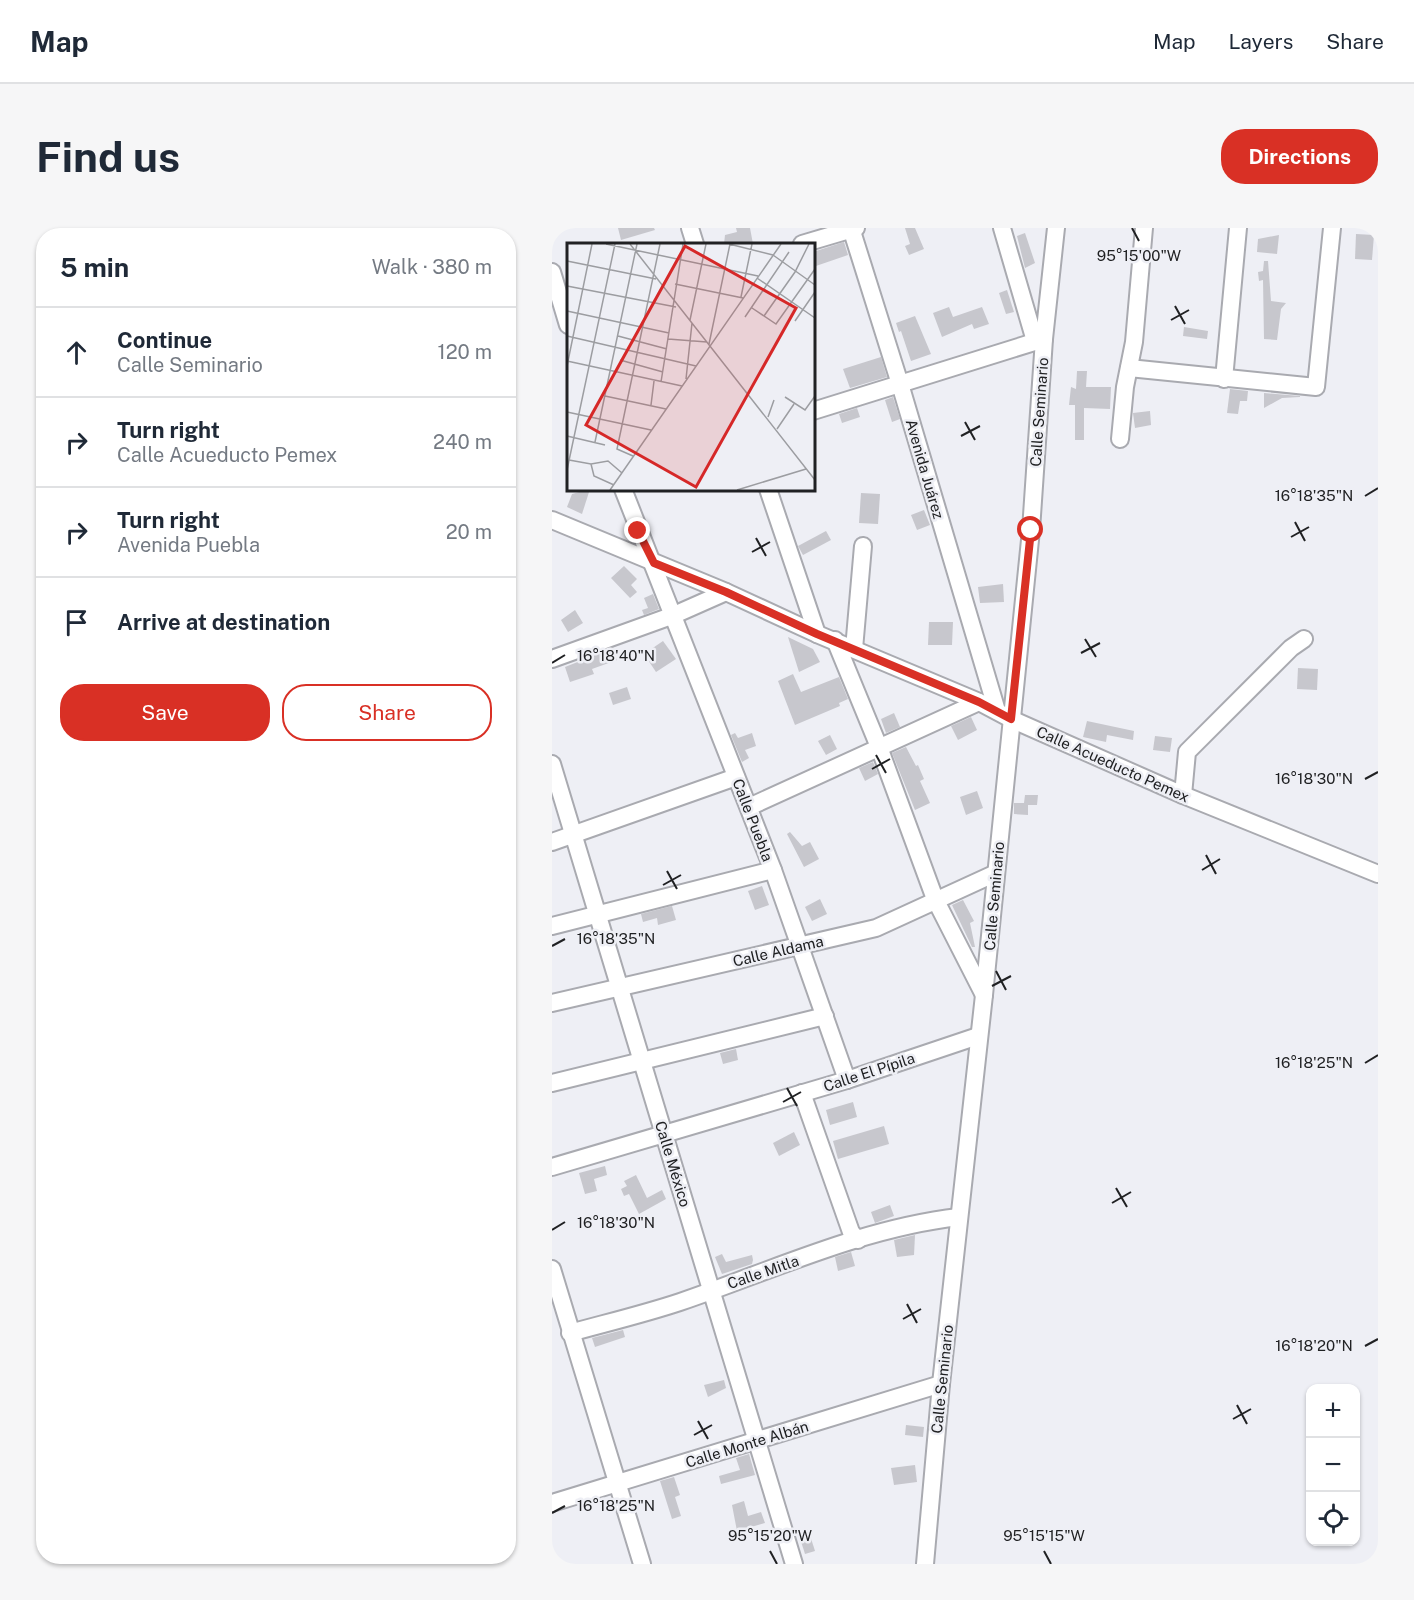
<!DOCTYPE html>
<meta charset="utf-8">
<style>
body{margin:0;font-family:"Public Sans",sans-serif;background:#f6f6f7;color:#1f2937}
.controls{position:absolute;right:18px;bottom:18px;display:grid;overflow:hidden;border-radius:12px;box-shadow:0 2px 4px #0004}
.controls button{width:54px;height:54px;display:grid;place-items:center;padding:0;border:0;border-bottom:2px solid #e0e1e3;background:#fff;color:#1f2937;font:30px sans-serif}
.stop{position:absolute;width:18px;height:18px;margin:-14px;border:4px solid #d93025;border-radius:50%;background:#fff}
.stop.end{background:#d93025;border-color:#fff;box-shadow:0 2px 6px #0008}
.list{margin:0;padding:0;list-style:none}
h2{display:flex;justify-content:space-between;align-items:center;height:78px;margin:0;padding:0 24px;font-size:26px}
h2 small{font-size:20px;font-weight:400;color:#747a83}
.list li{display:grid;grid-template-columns:39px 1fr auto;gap:18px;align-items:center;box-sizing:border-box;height:90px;padding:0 24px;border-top:2px solid #e0e1e3}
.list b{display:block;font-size:22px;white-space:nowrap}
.list p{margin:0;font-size:20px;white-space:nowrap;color:#747a83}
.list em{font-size:20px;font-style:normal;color:#747a83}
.actions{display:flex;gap:12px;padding:18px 24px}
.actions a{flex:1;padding:14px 0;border:2px solid #d93025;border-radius:24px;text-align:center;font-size:21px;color:#d93025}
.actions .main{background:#d93025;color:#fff}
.icon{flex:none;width:33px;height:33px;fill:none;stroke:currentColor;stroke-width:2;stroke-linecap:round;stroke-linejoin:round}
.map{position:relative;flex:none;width:826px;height:1336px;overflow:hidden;border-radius:24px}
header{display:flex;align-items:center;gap:36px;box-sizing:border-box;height:84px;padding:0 30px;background:#fff;border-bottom:2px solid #e0e1e3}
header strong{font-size:28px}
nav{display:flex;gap:33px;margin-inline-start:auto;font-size:21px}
.intro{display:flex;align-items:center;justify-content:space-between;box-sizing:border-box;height:144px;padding:0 36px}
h1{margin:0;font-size:42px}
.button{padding:15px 27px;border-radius:24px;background:#d93025;color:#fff;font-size:21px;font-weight:700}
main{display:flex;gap:36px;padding:0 36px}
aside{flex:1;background:#fff;border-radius:24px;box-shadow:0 2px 4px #0004}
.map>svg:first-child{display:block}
.building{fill:#c7c7cd}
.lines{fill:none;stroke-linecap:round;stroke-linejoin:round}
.minor-casing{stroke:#a9aab0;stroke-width:20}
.minor{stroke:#fff;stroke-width:16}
.route{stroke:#d93025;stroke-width:8}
.ticks{fill:none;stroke:#202123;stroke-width:2}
.labels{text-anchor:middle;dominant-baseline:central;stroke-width:5;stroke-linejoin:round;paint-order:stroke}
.street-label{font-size:15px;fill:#202123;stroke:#eeeff5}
.inset-road{fill:none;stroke:#9c9da1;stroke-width:1.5}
.view{fill:#d62828;fill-opacity:0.15;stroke:#d62828;stroke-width:3}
.inset-edge{fill:none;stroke:#202123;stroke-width:3}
.ticks-label{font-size:15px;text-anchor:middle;fill:#202123;stroke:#eeeff5;stroke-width:5;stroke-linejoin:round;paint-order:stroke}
</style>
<header>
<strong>Map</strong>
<nav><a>Map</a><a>Layers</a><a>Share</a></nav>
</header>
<div class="intro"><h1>Find us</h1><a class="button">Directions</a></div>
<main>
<aside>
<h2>5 min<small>Walk · 380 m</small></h2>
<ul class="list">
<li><svg class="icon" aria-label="ahead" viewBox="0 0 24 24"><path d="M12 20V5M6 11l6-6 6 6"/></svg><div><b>Continue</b><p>Calle Seminario</p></div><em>120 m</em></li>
<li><svg class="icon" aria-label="right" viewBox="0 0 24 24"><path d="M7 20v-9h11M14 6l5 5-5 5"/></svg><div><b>Turn right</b><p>Calle Acueducto Pemex</p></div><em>240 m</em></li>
<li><svg class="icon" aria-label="right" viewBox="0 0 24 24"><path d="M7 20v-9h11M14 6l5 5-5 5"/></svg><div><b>Turn right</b><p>Avenida Puebla</p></div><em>20 m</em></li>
<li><svg class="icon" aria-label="arrive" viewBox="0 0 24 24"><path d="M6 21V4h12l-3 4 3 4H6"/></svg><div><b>Arrive at destination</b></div></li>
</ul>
<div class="actions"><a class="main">Save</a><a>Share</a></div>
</aside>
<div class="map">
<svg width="826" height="1336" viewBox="0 0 826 1336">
<rect width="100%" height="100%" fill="#eeeff5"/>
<g class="building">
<path d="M66 0H102L103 2 69 12Z"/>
<path d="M184 0H198L201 16H172L173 7 185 4Z"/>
<path d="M353 0H363L372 21 357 27 353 18 358 16Z"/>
<path d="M473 5 483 35 473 40 465 8Z"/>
<path d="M804 6 822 7 820 32 803 31Z"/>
<path d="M727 7 725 26 705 24 706 11Z"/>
<path d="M292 14 296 27 261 39V24Z"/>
<path d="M712 33H716L719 73 734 75 729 81 725 112 712 111 711 52 707 53 706 44 711 43Z"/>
<path d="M455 62 462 84 454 86 447 65Z"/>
<path d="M397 79 401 89 430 79 437 96 422 101 420 96 390 109 381 85Z"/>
<path d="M363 88 379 126 359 133 349 103 347 104 344 95Z"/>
<path d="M632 99 656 103 655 111 631 108Z"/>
<path d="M329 129 335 149 298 160 291 141Z"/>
<path d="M525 143H535L534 159H559L558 181 532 180V212H523V177H517L519 159 524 161Z"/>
<path d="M678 161 696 163 695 173H688L686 186 675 185Z"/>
<path d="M712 165 748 168V169L730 170 712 180Z"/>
<path d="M341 169 348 191 340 194 333 172Z"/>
<path d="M305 180 308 189 290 195 287 186Z"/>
<path d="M598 183 599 197 583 200 581 185Z"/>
<path d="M38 261 30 286 15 279 20 266Z"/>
<path d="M309 265 328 266 326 296 307 295Z"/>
<path d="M372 282 378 297 365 302 359 287Z"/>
<path d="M274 303 279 312 251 327 246 318Z"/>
<path d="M72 338 85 351 79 357 85 364 78 370 59 350Z"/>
<path d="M451 356 452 374 428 375 426 359Z"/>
<path d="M101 366 107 381 92 387 90 382 96 380 92 370Z"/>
<path d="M23 382 31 395 16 404 9 392Z"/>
<path d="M377 394H401L400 417H376Z"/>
<path d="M236 409 261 421 268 434 247 444Z"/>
<path d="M111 413 124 431 104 444 92 426Z"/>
<path d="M61 420 65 432 40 441 42 446 18 454 13 439Z"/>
<path d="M746 440 766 441 765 462 745 461Z"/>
<path d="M241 446 249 464 287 449 296 471 287 475 288 478 243 497 226 453Z"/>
<path d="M75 459 79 471 61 477 57 465Z"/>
<path d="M342 485 348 499 334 505 329 491Z"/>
<path d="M419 489 425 502 406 512 399 498Z"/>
<path d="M535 493 582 503 581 512 555 507 554 514 531 509Z"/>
<path d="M183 505 186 510 200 505 204 518 193 522 197 530 190 534 179 507Z"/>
<path d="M278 507 285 521 274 527 266 513Z"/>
<path d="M603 508 620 510 618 524 601 522Z"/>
<path d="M354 519 364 538 366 537 372 551 368 553 378 575 363 582 340 525Z"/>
<path d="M321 534 326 546 313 553 307 540Z"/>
<path d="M425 563 431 580 414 587 408 569Z"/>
<path d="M473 567H486L485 577H476V587L462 586V575H472Z"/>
<path d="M238 604 250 618 258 614 267 631 252 639 235 606Z"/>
<path d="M210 658 217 677 203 682 196 663Z"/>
<path d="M268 671 275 686 260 693 253 679Z"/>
<path d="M411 672 422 693 418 695 423 719H420L400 677Z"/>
<path d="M120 678 124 692 106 697 105 690 91 694 89 686Z"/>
<path d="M184 821 186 832 171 836 168 825Z"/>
<path d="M301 874 305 889 278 897 274 882Z"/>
<path d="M332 898 337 916 286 931 281 913Z"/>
<path d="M242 904 248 917 227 928 221 915Z"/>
<path d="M53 938 55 947 42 951 45 963 33 966 27 945Z"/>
<path d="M84 947 95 970 110 962 114 971 87 986 77 966 72 968 69 961 75 958 72 953Z"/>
<path d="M338 977 342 988 323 995 319 984Z"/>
<path d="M363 1007 362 1027 345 1029 342 1012Z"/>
<path d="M299 1024 303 1038 286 1043 283 1029Z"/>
<path d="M170 1026 174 1034 200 1027 201 1032 200 1036 170 1046 163 1029Z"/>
<path d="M71 1102 73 1109 43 1119 40 1110Z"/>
<path d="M172 1152 174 1160 156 1169 152 1157Z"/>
<path d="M354 1197 372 1199 371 1209 353 1207Z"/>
<path d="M197 1226 203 1247 169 1256 167 1248 188 1242 184 1230Z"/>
<path d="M363 1237 365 1254 342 1257 339 1240Z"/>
<path d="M122 1249 128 1267 123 1269 129 1288 120 1291 108 1253Z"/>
<path d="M192 1273 196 1288 209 1284 213 1295 185 1303 180 1277Z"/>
<path d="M256 1301 263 1323 253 1326 246 1304Z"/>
</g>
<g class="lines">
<defs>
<g id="minor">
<path d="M138 0 143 16"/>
<path d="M299 0 348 156 445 483"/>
<path d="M450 0 483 113"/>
<path d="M250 16 304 0"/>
<path d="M0 44 16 97"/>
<path d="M577 140 764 159 780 0"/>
<path d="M672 151 686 0"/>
<path d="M261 183 492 111"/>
<path d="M568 211 573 159 582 114 592 0"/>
<path d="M71 261 221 642 295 852"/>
<path d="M216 261 265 406"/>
<path d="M0 292 174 364 265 406 427 474 459 491 631 567 826 646"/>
<path d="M283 412 327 519 383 671 432 767"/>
<path d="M302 421 311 318"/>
<path d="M0 431 122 387 174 364"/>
<path d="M0 536 242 1336"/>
<path d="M631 567 635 524 739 420 752 411"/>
<path d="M197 579 427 474"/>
<path d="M0 614 184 549"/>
<path d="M0 698 221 642"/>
<path d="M0 775 324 700 444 645"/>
<path d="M0 855 273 788"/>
<path d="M250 865 299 1004 306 1012"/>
<path d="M0 939 295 852 426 808"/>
<path d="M0 1041 90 1336"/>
<path d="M18 1105C54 1095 92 1086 128 1074 219 1043 310 1000 407 989"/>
<path d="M0 1275 389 1156"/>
<path d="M373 1336 389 1156 432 767 479 302 492 111 504 0"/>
</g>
</defs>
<use href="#minor" class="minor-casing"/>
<use href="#minor" class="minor"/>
</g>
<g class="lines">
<path class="route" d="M86 303 102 335 174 364 265 406 427 474 459 491 479 302"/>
</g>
<path class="ticks" d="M580 0 587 13M623 78 633 96M619 92 637 82M413 194 423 212M409 208 428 198M813 268 826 260M743 294 753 313M739 309 757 299M204 310 214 328M200 324 218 314M533 411 544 429M529 425 548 415M0 435 13 427M324 527 334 545M320 541 338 531M813 551 826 544M654 627 664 646M650 642 668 631M115 643 125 661M111 657 129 647M0 718 13 711M444 743 454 762M440 758 459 748M813 835 826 827M235 860 245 878M231 874 249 864M564 960 575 979M560 975 579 964M0 1002 13 994M355 1076 365 1095M351 1091 369 1081M813 1118 826 1111M685 1177 695 1196M681 1191 699 1181M146 1193 156 1211M142 1207 160 1197M0 1285 13 1278M218 1323 225 1336M492 1323 499 1336"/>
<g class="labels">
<g class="street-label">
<text transform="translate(487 184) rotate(-86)">Calle Seminario</text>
<text transform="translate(373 241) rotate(74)">Avenida Juárez</text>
<text transform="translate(561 536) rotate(24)">Calle Acueducto Pemex</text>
<text transform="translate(201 592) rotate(69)">Calle Puebla</text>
<text transform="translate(442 668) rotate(-85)">Calle Seminario</text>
<text transform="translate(226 723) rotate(-13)">Calle Aldama</text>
<text transform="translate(317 844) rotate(-18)">Calle El Pípila</text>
<text transform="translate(121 936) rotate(73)">Calle México</text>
<text transform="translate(211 1044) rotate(-19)">Calle Mitla</text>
<text transform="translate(390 1151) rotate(-84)">Calle Seminario</text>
<text transform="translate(195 1216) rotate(-17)">Calle Monte Albán</text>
</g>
</g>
<g transform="translate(15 15)">
<rect width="248" height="248" fill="#eeeff5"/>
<path class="inset-road" d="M39 1 191 33M63 1 248 237M162 1 206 12M206 12 248 42M0 18 89 36M190 35 248 75M108 41 176 55M0 43 109 64M174 54 185 1M185 65 209 81 248 26M0 68 102 90M197 73 228 29 242 1M178 74 222 9M123 77 139 1M228 78 248 49M0 93 129 123M51 93 100 106M101 96 140 99M142 101 163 1M53 117 96 129M0 118 115 143M0 123 25 1M119 136 125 80M94 139 116 1M38 153 99 166M218 154 238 167 248 153M84 162 87 138M0 169 84 187M201 174 207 157M210 186 227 161M0 193 38 202M28 199 70 1M66 213 50 206 93 1M2 217 24 221 41 218 55 230M24 221 27 233 47 242M0 227 48 1M43 247 214 1M170 247 239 226"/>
<path class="view" d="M118 3 229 65 129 244 19 182Z"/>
<rect width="248" height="248" class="inset-edge"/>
</g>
<g class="ticks-label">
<text x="587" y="33">95°15'00"W</text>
<text x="762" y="273">16°18'35"N</text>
<text x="64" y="433">16°18'40"N</text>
<text x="762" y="556">16°18'30"N</text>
<text x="64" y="716">16°18'35"N</text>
<text x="762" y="840">16°18'25"N</text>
<text x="64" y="1000">16°18'30"N</text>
<text x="762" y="1123">16°18'20"N</text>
<text x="64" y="1283">16°18'25"N</text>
<text x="218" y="1313">95°15'20"W</text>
<text x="492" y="1313">95°15'15"W</text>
</g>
</svg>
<div class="controls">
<button>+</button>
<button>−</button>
<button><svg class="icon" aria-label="locate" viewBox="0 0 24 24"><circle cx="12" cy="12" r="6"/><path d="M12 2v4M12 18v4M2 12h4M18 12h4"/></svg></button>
</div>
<div class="stop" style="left:479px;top:302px"></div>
<div class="stop end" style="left:86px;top:303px"></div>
</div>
</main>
